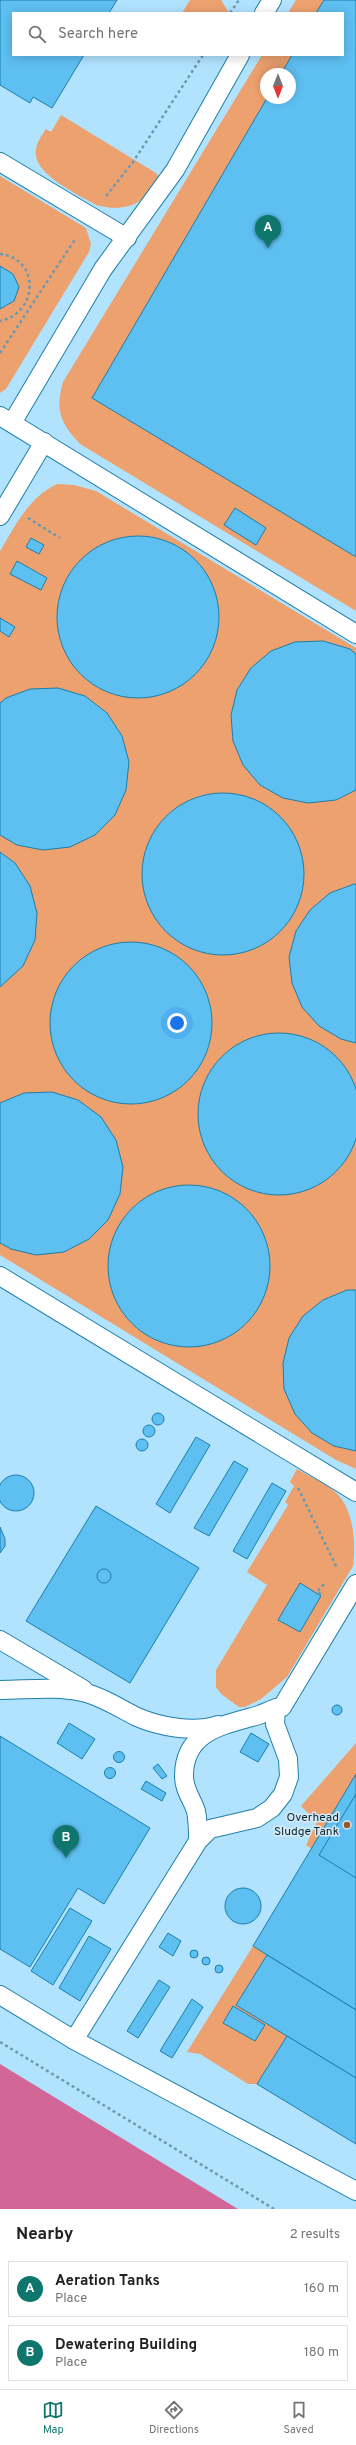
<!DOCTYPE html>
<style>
body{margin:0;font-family:Overpass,sans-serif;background:#f6f6f6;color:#202124}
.compass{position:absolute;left:260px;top:68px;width:36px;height:36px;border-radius:50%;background:#fff;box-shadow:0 2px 10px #0003;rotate:180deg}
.you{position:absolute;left:177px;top:1023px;width:14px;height:14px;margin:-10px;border:3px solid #fff;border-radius:50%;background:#1a73e8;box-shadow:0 0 0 6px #1a73e833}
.badge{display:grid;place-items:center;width:26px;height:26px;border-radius:50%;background:#0f766e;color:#fff;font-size:13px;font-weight:700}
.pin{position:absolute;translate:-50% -33px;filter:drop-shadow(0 1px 2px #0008)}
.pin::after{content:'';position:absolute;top:21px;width:14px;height:12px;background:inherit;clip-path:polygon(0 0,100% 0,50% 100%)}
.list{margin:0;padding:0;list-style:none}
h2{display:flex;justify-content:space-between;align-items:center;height:52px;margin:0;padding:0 16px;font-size:17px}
h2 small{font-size:13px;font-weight:400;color:#757577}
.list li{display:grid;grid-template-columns:26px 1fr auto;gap:12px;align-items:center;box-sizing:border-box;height:56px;margin:0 8px 8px;padding:0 8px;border:1px solid #e0e0e0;border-radius:0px}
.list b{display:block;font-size:15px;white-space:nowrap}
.list p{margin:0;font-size:13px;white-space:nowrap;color:#757577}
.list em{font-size:13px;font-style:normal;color:#757577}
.icon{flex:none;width:22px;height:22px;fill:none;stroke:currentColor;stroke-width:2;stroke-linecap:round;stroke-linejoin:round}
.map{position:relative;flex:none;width:356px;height:2209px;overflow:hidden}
.search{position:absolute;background:#fff;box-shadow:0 2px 10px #0003;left:12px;right:12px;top:12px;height:44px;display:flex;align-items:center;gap:10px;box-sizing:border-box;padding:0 14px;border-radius:0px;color:#757577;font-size:15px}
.sheet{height:180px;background:#fff}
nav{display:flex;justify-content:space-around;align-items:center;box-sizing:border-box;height:56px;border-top:1px solid #e0e0e0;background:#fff;font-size:11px;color:#757577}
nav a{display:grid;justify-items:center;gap:2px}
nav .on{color:#0f766e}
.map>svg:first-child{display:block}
.green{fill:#eda16f;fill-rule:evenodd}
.water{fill:#d26797}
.building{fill:#5ebff1;stroke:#1d7ea9}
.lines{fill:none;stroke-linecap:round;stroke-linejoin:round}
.lane-casing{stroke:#1e7faa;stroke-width:20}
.path{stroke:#6b99b1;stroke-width:2.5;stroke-dasharray:3 3;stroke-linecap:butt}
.lane{stroke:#fff;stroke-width:18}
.poi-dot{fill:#985625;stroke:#daeaf4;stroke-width:1.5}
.labels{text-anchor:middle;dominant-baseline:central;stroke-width:3;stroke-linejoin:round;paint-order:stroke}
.poi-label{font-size:12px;fill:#002638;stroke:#daeaf4;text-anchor:end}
</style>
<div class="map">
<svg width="356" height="2209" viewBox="0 0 356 2209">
<rect width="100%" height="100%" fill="#b1e3ff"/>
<g class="green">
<path d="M190 0H221L229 13H182Z"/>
<path d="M296 0H356V611L80 444C60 423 55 410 63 382L262 55H343V13H288ZM266 74H290V98H266Z"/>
<path d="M61 115 156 173 160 178C146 204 125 213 96 205 78 194 31 174 36 149 37 142 42 135 46 129L51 132Z"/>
<path d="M0 176 86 228 91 244 89 252 6 389 0 393Z"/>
<path d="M57 484 74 485 96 491 356 648V1469L336 1460 0 1255V551C16 525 28 498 57 484Z"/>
<path d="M297 1469C309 1476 323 1482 334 1491 354 1507 356 1543 353 1566L287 1677 261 1699 245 1707H239L221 1694 216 1687V1670L267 1585 247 1572 288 1505 285 1502 294 1486 290 1482Z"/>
<path d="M356 1743V1878L306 1845 317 1822 301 1806Z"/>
<path d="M253 1946 267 1955 236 2005 287 2036 257 2084H248L200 2054 187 2052Z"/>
</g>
<path class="water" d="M0 2064 238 2209H0Z"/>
<g class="building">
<path d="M0 0H117L109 13H13V55H84L52 108 33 97 30 103 0 85Z"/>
<path d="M324 0H356V557L92 398 267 98H290V74H281L292 55H343V13H316Z"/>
<path d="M0 266 13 274 19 287 14 301 0 309Z"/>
<path d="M235 508 266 528 256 545 224 525Z"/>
<circle cx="138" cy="617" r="81"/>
<path d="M31 538 44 545 39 554 26 547Z"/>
<path d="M17 561 47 578 41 590 10 574Z"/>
<path d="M0 618 15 627 9 637 0 631Z"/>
<path d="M323 641 350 649 356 654V790L336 800 308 803 283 798 260 785 243 765 233 741 231 715 237 690 251 668 271 651 295 642Z"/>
<path d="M58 688 85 696 107 713 122 736 129 762 126 790 115 815 95 835 70 847 43 850 17 845 0 835V703L6 698 30 689Z"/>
<circle cx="223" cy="874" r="81"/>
<path d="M0 852 15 863 30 886 37 913 35 940 23 966 0 987Z"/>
<path d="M354 884H356V1043L341 1039 319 1026 302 1007 292 983 289 957 296 931 310 910 330 893Z"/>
<circle cx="131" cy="1023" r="81"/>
<circle cx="279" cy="1114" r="81"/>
<path d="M52 1092 78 1100 101 1117 116 1140 123 1167 120 1194 108 1220 89 1239 64 1252 36 1255 11 1249 0 1243V1103L24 1093Z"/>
<circle cx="189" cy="1266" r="81"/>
<path d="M347 1290H356V1451L334 1446 312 1433 295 1414 284 1389 283 1363 289 1338 303 1316 323 1300Z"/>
<circle cx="158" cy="1419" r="6"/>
<circle cx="149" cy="1431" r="6"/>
<path d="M196 1437 210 1445 170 1513 156 1504Z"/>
<circle cx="142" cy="1445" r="6"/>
<path d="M234 1461 248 1469 209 1536 194 1528Z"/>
<circle cx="16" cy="1493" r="18"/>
<path d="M272 1483 286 1491 247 1559 233 1551Z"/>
<path d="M96 1506 199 1568 130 1683 26 1621Z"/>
<path d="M0 1527 5 1539V1546L0 1553Z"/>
<circle cx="104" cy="1576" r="7"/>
<path d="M300 1583 321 1596 300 1632 278 1620Z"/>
<circle cx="337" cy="1710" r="5"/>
<path d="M69 1723 95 1739 82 1759 57 1743Z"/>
<path d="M251 1733 269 1744 258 1762 240 1752Z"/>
<path d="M0 1736 150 1828 104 1904 78 1888 30 1967 0 1949Z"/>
<circle cx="119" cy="1757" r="5.5"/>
<path d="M158 1764 167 1776 162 1779 153 1768Z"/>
<circle cx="110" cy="1773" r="5.5"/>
<path d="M356 1774V2010L253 1946Z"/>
<path d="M146 1781 166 1793 162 1801 141 1789Z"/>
<path d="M356 1794V1878L319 1855Z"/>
<circle cx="243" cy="1906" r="18"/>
<path d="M70 1908 92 1921 53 1985 31 1971Z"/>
<path d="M168 1933 181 1941 173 1956 159 1947Z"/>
<path d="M89 1936 111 1949 80 2001 59 1988Z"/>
<circle cx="194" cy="1954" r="4"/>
<path d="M267 1955 356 2010V2078L236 2005Z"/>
<circle cx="206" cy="1961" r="4"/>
<circle cx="219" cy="1969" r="4"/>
<path d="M159 1980 170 1987 138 2038 127 2031Z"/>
<path d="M192 1999 203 2007 172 2058 160 2051Z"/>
<path d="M233 2006 265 2025 255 2041 223 2023Z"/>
<path d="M287 2036 356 2078V2144L257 2084Z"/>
</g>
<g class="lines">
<defs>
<g id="lane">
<path d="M264 13 272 0"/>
<path d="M0 162 127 238"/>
<path d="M0 416 356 634"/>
<path d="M12 423 103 269 175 170 240 55"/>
<path d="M0 516 44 442"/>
<path d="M0 1276 356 1492"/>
<path d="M0 1640 83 1689"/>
<path d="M0 1690C27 1690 55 1686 82 1692 101 1696 119 1708 137 1717 160 1727 194 1733 218 1725"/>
<path d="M198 1841C198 1831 198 1821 196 1811 192 1799 184 1790 184 1776 184 1730 225 1725 259 1715 267 1712 274 1708 282 1707L356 1584"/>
<path d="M0 1995 74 2040 356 2191"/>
<path d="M74 2040 198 1841 210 1829 257 1818 272 1808 283 1794 289 1777 288 1759 275 1724 276 1708"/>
</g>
</defs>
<use href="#lane" class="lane-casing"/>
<g class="path">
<path d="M230 13 239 0"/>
<path d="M106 196 133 162 203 55"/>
<path d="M0 254C40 258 39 313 0 321"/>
<path d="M0 353 76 238"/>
<path d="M28 518 60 538"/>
<path d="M298 1488 337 1568"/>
<path d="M321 1594 317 1592 324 1584"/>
<path d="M0 2042 274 2209"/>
</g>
<use href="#lane" class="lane"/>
</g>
<circle class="poi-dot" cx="347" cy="1825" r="4"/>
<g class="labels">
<g class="poi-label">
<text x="339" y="1818">Overhead<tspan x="339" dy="14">Sludge Tank</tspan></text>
</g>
</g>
</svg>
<svg class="compass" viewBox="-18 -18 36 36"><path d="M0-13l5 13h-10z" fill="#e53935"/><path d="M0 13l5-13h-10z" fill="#757577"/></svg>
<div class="you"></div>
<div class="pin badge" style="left:268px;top:248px">A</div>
<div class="pin badge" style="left:66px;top:1858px">B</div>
<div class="search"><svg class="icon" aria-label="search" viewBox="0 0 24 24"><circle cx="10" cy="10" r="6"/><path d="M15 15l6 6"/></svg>Search here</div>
</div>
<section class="sheet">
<h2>Nearby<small>2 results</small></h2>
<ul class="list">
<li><span class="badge">A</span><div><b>Aeration Tanks</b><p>Place</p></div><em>160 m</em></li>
<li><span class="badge">B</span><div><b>Dewatering Building</b><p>Place</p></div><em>180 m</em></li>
</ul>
</section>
<nav>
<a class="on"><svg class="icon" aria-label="map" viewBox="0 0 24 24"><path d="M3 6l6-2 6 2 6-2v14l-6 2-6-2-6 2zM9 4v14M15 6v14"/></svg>Map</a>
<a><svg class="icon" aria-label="directions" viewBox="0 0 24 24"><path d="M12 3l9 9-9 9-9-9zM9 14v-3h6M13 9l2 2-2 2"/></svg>Directions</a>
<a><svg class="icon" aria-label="saved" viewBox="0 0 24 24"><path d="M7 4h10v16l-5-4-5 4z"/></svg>Saved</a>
</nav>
